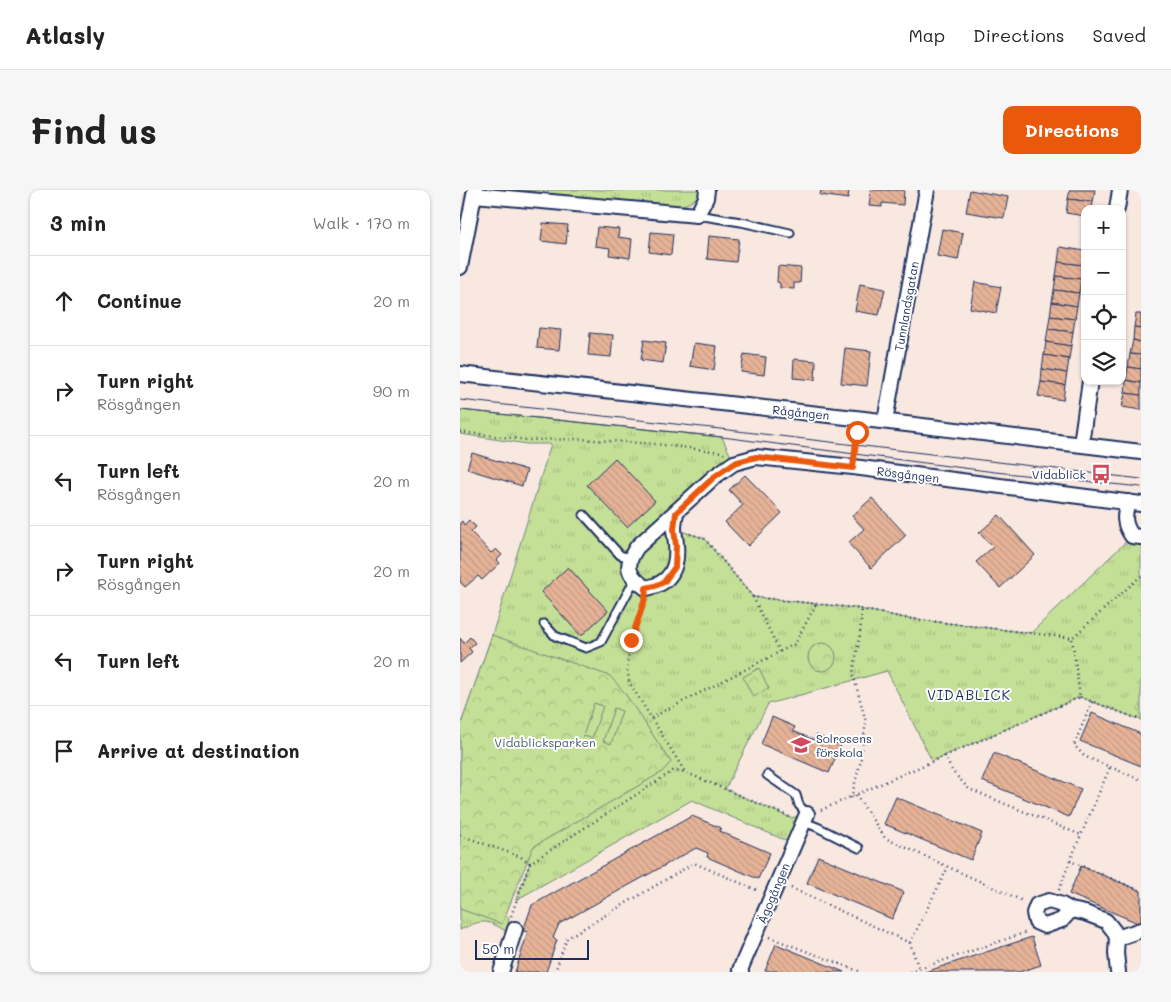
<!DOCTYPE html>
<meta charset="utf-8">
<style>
body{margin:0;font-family:Mali,sans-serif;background:#f6f6f6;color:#222}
.controls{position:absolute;right:15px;top:15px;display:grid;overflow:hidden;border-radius:10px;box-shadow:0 1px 4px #0004}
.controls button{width:45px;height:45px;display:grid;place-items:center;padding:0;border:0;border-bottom:1px solid #e0e0e0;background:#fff;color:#222;font:25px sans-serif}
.scale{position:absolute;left:15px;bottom:12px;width:114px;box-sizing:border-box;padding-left:5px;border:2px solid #1b2f5e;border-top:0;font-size:14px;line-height:18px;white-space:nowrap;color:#1b2f5e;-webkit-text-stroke:4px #fff;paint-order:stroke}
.stop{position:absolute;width:15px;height:15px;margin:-11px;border:4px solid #ea580c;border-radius:50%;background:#fff}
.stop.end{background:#ea580c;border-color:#fff;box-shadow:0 1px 5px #0008}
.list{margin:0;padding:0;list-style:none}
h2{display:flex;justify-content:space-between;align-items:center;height:65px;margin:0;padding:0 20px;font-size:21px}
h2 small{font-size:16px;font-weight:400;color:#767676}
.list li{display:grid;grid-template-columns:32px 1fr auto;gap:15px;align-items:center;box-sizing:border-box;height:90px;padding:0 20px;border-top:1px solid #e0e0e0}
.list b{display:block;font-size:19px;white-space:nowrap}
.list p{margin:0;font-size:16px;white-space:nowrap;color:#767676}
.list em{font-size:16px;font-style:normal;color:#767676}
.icon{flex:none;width:28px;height:28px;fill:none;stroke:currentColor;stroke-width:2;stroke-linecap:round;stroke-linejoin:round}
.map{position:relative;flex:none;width:681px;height:782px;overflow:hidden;border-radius:10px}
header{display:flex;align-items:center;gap:30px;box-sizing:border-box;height:70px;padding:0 25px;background:#fff;border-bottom:1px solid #e0e0e0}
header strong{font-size:24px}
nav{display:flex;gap:28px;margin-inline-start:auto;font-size:18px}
.intro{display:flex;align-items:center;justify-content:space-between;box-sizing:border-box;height:120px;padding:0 30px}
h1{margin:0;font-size:35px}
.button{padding:12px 22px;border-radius:10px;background:#ea580c;color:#fff;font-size:18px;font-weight:700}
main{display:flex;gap:30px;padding:0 30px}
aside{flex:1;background:#fff;border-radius:10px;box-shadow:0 1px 4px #0004}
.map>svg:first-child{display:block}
.grass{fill:url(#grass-tufts);stroke:#70877a}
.park{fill:url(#park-crowns);stroke:#70877a}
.garden{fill:#c4df96;stroke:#70877a}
.building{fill:url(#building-back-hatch);stroke:#1b2f5e}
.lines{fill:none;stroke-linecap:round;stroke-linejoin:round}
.lane-casing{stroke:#1b2f5e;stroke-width:11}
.street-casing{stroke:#1b2f5e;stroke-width:18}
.path{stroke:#1b2f5e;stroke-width:2.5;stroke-dasharray:1 4;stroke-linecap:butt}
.lane{stroke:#fff;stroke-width:7}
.street{stroke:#fff;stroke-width:14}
.tram{stroke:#1b2f5e;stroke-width:1}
.route{stroke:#ea580c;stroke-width:6}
.labels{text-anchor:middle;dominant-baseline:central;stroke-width:4;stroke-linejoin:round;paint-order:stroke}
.street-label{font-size:12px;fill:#1b2f5e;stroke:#fff}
.poi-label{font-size:12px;fill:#1b2f5e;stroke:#fff;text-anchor:end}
.park-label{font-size:12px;fill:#455b6c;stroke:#fff}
.neighbourhood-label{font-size:14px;letter-spacing:1px;fill:#1b2f5e;stroke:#fff}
</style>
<header>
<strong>Atlasly</strong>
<nav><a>Map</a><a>Directions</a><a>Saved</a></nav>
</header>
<div class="intro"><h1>Find us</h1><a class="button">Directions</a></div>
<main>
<aside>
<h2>3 min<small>Walk · 170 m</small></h2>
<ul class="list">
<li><svg class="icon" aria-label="ahead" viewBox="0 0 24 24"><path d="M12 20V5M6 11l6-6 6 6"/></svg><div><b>Continue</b></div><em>20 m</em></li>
<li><svg class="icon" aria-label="right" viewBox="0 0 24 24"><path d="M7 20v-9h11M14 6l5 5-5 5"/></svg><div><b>Turn right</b><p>Rösgången</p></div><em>90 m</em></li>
<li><svg class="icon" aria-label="left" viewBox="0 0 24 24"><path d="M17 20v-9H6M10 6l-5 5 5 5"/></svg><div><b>Turn left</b><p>Rösgången</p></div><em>20 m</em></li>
<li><svg class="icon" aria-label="right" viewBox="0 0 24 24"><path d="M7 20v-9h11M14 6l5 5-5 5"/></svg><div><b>Turn right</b><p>Rösgången</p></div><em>20 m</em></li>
<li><svg class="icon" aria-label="left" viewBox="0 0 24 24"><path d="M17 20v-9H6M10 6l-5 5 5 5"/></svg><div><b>Turn left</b></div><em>20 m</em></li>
<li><svg class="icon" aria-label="arrive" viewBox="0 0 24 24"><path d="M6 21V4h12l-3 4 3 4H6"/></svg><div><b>Arrive at destination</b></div></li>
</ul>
</aside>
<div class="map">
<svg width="681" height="782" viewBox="0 0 681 782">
<defs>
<pattern id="grass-tufts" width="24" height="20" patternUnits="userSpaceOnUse" patternTransform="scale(1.25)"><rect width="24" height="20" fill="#c4df96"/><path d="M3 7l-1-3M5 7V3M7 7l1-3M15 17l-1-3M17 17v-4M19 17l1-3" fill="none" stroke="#a8c084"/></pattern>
<pattern id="park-crowns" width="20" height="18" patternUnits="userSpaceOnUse" patternTransform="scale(1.25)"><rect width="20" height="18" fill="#c4df96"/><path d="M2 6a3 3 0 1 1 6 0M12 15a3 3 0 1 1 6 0" fill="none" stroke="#a8c084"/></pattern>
<pattern id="building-back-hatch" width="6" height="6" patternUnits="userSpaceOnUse" patternTransform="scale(1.25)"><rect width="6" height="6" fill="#e6b397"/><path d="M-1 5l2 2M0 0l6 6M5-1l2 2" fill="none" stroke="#c59a85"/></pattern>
</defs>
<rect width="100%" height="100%" fill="#f8e8e0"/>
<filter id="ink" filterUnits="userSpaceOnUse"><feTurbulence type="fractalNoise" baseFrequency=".02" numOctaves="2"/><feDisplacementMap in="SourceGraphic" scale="10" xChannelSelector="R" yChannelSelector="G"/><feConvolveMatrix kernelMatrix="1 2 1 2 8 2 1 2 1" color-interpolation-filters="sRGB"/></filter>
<g filter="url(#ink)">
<g class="grass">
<path d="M38 0H240C236 12 227 15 215 16Z"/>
<path d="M0 220 262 247 274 273 216 323 214 339 244 348 293 407 395 418 445 428 571 443 672 346 681 347V530L620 507 472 571 427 481 308 514 265 599 331 628 347 624 334 654 232 610 56 710 70 673 0 643V537L32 445 91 254H67L0 244Z"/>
<path d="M0 712 49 727 47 742C27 729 22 729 0 740Z"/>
</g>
<g class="park">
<path d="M32 445 150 486 164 502 211 572 202 582 73 657 42 734 0 719V537Z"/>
<circle cx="362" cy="467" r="14"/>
<path d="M299 478 309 499 293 507 283 487Z"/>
</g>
<g class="garden">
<path d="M134 513 143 516 132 548 123 546Z"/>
<path d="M154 518 162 521 151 554 143 551Z"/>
</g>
<g class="building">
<path d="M361 0H389L388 9 360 5Z"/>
<path d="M411 0H444L443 15 422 13V17L409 16Z"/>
<path d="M510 0 548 7 544 28 506 22Z"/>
<path d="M610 0H635L633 12 608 9Z"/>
<path d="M608 9 633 12 632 19H625V26L606 23Z"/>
<path d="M83 33 108 35 106 54 81 51Z"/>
<path d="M137 37 159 39 158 47 172 49 170 68 149 65 150 58 135 56Z"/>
<path d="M482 39 503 43 498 70 477 66Z"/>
<path d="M191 42 213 44 211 65 189 62Z"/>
<path d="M249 46 279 49 276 72 247 69Z"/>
<path d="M600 57 625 61 623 75 598 72Z"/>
<path d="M598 72 623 75 621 89 596 86Z"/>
<path d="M318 76 341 78 340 93H334V99L320 98V93L317 92Z"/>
<path d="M596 86 621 89 619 103 594 100Z"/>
<path d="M515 92 541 97 536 123 510 118Z"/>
<path d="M400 94 425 99 419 125 395 121Z"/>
<path d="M594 100 619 103 617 116 592 112Z"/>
<path d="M592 112 617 116 615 129 590 126Z"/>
<path d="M676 124H681V138L674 137Z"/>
<path d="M590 126 615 129 613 142 588 139Z"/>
<path d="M674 137 681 138V152L673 150Z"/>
<path d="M79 138 101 140 99 160 77 158Z"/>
<path d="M588 139 613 142 611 156 586 152Z"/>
<path d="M130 143 153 145 151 167 128 165Z"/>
<path d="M184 150 206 153 203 173 181 170Z"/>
<path d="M673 150 681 152V165L670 164Z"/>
<path d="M586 152 611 156 609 169 584 165Z"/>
<path d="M234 153 257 156 254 180 230 176Z"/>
<path d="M385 158 411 161 407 196 381 193Z"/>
<path d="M284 164 306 167 304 185 281 182Z"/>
<path d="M670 164 681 165V179L668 177Z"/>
<path d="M584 165 609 169 607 183 582 179Z"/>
<path d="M334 169 356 171 355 190 333 188Z"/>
<path d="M668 177 681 179V193L666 190Z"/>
<path d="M582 179 607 183 605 195 581 192Z"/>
<path d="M666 190 681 193V205L665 203Z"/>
<path d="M581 192 605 195 603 210 578 206Z"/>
<path d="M665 203 681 205V220L662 217Z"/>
<path d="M12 263 67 280 62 296 7 279Z"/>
<path d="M155 268 195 311 167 337 127 295Z"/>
<path d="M285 285 322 323 288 356 265 332 283 315 269 300Z"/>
<path d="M412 308 446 345 411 378 388 353 404 339 392 326Z"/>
<path d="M539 325 575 365 540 398 516 372 533 357 519 343Z"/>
<path d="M9 330 16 337 11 342 31 363 36 359 42 365 37 370 40 373 22 390 18 386 5 397 0 392V333L2 331 4 335Z"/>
<path d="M108 377 148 421 121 446 81 402Z"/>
<path d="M10 447 15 453 9 458 12 462 0 473V448L4 453Z"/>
<path d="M632 523 681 544V576L620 551Z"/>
<path d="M312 527 335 537 333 541 354 550 356 545 381 555 369 583 301 554Z"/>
<path d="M534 563 621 599 609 627 522 591Z"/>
<path d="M436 607 522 643 511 670 424 634Z"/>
<path d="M232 626 261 638 259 641 310 663 298 689 247 667 248 663 236 658 99 734 93 748 97 750 86 782H55L68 742 63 741 72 715Z"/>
<path d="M358 666 444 702 432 729 347 693Z"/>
<path d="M621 676 681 701V732L678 733 609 704Z"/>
<path d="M572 747 581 775 559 782H465Z"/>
<path d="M316 754 384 782 305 781Z"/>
</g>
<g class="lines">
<defs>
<g id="lane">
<path d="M237 25 281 32 330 43"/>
<path d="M124 325 160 365 170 368"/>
<path d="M84 434 95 446 126 458 141 452 175 389"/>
<path d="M307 585 336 605 339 615 347 624"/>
<path d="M344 632 357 637 399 658"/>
</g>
<g id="street">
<path d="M14 5 237 25 246 8 247 0"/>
<path d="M657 19 660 0"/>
<path d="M0 77 15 0"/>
<path d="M0 184 404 229 681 262"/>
<path d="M425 231 467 0"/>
<path d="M621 254 630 191"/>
<path d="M668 312C664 326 663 333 672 346L681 347"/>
<path d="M216 323C215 328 214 334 214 339 214 344 216 349 216 355 218 377 211 394 186 398 167 385 164 376 177 357L254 287 274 273 296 267 393 277 681 314"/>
<path d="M611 720 602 730 585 736 576 732 574 723 577 715 589 711 602 715 611 720 625 723 646 731 654 741 657 748"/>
<path d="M41 782 55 739"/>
<path d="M281 782 280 780 347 624"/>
<path d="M658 782 656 763 657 748 681 740"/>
</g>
</defs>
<use href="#lane" class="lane-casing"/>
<use href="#street" class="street-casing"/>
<g class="path">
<path d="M0 242 68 250 121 249 196 254 261 262 264 264"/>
<path d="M394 263 398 241"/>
<path d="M230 344 244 348 293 407 395 418 445 428 612 448 681 386"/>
<path d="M293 407 320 462"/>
<path d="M184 413 171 450 167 474 169 492 225 582"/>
<path d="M620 507 681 530"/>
<path d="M632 512 614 555 624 566 681 590"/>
<path d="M191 528 335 454 356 414"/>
<path d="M484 566 493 582 509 599 621 645"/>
<path d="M396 605 425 648 563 711"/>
<path d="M391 608 400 574 406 532 393 484 400 443 402 419"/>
<path d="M361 620 620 507 612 448"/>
<path d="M0 645 61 667 70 673 213 581 225 582 332 628"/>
<path d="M610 671 650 577"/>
<path d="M331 698 450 753 459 779"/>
<path d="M599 700 610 671 681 701"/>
<path d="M51 726 70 673"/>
<path d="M309 747 401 782"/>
<path d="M450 753 488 677"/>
<path d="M95 782 107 748 234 673 299 701"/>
<path d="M450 782 567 742"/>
</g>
<use href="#lane" class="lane"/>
<use href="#street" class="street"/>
<g class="tram">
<path d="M0 210 269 240 681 289"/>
<path d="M0 220 262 247 535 282 681 297"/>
</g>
</g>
</g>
<g class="lines" filter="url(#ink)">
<path class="route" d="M171 450 185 409 186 398 195 396 204 392 215 377 216 356 214 339 216 323 254 287 274 273 296 267 393 278 397 242"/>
</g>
<defs>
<symbol id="bus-bare" viewBox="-9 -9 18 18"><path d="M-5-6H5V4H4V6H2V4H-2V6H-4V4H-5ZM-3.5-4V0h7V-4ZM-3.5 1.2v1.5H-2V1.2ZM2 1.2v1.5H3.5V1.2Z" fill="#d1495b" stroke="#fff" stroke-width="2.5" paint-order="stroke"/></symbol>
<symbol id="school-bare" viewBox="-9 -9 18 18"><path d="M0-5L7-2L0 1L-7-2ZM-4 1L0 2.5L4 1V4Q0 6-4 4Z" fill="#d1495b" stroke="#fff" stroke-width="2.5" paint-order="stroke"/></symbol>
</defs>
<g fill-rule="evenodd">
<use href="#bus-bare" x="627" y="270" width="28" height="28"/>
<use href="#school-bare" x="327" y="541" width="28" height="28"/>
</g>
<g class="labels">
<g class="street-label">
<text transform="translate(446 116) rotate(-80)">Tunnlandsgatan</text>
<text transform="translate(341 222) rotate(6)">Rågången</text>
<text transform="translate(448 284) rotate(7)">Rösgången</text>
<text transform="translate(313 703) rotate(-67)">Ägogången</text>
</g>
<g class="poi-label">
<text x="626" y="284">Vidablick</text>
<text x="356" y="548" text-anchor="start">Solrosens<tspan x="356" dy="14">förskola</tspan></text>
</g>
<g class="park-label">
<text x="85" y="552">Vidablicksparken</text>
</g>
<g class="neighbourhood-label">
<text x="509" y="504">VIDABLICK</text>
</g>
</g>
</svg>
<div class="controls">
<button>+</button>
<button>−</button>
<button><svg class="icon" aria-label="locate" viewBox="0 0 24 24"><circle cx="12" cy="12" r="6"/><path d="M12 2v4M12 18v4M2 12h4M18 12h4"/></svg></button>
<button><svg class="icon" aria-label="layers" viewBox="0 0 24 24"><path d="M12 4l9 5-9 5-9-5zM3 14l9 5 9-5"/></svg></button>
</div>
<div class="scale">50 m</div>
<div class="stop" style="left:397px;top:242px"></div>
<div class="stop end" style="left:171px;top:450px"></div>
</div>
</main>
